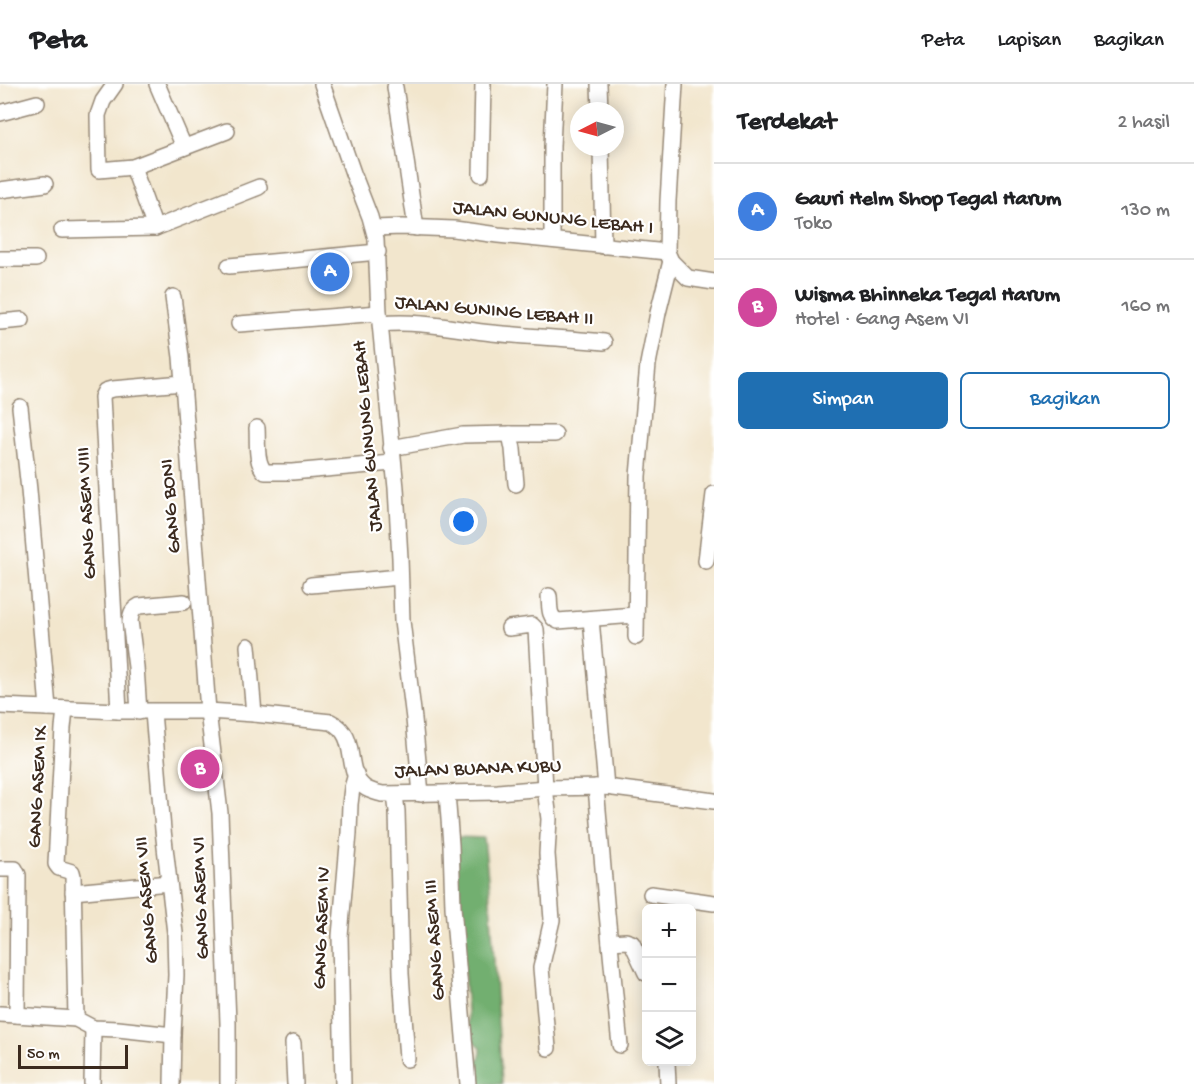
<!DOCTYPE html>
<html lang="id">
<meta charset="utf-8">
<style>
body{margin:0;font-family:"Gochi Hand",sans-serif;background:#f6f6f6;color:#202124}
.controls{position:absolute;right:18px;bottom:18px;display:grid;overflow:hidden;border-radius:9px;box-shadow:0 3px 15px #0003}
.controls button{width:54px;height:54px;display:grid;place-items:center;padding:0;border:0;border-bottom:2px solid #e0e0e0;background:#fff;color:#202124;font:30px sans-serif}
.compass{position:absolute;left:570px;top:18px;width:54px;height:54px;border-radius:50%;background:#fff;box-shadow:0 3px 15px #0003;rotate:264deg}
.scale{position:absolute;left:18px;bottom:15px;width:110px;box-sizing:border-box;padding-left:6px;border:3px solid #3b2a1e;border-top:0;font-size:16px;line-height:21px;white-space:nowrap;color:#3b2a1e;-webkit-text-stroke:4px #fff;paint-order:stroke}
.you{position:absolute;left:464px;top:438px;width:21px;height:21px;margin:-15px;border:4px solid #fff;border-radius:50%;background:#1a73e8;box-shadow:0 0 0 9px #1a73e833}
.badge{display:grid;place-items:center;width:39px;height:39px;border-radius:50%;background:#1f6fb2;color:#fff;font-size:20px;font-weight:700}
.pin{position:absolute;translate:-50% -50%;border:3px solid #fff;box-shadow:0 2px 6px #0006}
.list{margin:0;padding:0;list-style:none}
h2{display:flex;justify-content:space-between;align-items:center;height:78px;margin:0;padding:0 24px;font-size:26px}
h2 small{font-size:20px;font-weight:400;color:#757577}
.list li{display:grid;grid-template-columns:39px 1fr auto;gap:18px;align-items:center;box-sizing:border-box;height:96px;padding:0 24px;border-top:2px solid #e0e0e0}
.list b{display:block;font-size:22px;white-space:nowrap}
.list p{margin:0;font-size:20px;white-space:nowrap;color:#757577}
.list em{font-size:20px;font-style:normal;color:#757577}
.actions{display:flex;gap:12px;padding:18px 24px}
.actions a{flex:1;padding:14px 0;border:2px solid #1f6fb2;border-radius:9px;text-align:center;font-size:21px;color:#1f6fb2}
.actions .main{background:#1f6fb2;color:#fff}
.icon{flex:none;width:33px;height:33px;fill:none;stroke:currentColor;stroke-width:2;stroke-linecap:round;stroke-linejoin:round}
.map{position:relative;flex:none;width:714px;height:1000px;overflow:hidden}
header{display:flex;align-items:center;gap:36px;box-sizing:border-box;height:84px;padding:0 30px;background:#fff;border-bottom:2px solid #e0e0e0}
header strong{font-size:28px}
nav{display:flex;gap:33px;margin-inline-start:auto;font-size:21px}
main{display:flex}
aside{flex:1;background:#fff}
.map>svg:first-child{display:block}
.forest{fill:#72af6f;stroke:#566c46;stroke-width:1.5}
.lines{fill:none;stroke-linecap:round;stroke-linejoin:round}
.minor-casing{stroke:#968876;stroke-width:18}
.minor{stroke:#fff;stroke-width:15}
.labels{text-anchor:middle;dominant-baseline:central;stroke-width:4.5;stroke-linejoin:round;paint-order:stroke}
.street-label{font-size:20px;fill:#3b2a1e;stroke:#fff}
</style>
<header>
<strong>Peta</strong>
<nav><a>Peta</a><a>Lapisan</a><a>Bagikan</a></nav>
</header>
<main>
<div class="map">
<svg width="714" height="1000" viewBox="0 0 714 1000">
<rect width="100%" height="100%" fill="#fff"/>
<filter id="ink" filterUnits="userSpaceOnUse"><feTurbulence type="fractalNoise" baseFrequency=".0167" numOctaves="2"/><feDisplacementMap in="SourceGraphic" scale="12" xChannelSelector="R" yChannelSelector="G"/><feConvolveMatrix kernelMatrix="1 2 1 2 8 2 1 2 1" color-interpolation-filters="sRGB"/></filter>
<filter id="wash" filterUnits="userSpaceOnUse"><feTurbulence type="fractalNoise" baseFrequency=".008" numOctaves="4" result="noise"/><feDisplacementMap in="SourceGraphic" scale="24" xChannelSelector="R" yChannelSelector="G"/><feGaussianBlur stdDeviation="1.35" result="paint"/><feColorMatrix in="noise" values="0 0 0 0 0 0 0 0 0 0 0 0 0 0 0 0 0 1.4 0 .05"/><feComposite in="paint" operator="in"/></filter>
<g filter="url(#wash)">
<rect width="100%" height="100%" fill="#f2e6cd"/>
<path class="forest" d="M454 753 484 754 490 815 502 1000H471L472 977 479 975 481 969V963L469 954Z"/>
</g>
<g filter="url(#ink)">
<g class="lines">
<defs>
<g id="minor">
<path d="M115 0 103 17 98 31 99 86 133 83 227 47"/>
<path d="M157 0 184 63"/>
<path d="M322 0 353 89 370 133 376 155 379 229 396 404 400 474 402 537 414 635 421 710"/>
<path d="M599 0 600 27"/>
<path d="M675 0 668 117 667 168 671 177 688 194 714 198"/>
<path d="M395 3 416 144"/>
<path d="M0 29 37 19"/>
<path d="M601 63 603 162"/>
<path d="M133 83 155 144"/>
<path d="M481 90 483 0"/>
<path d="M0 106 45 100"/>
<path d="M374 144 402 143 454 145 498 151 667 168"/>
<path d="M62 146 155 144 259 103"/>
<path d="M552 156V62L555 0"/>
<path d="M0 175H36"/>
<path d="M229 182 378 168"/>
<path d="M173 213 181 273 186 338 208 627 220 729 228 939V1000"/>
<path d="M0 238 22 236"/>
<path d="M239 240 379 229"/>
<path d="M381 240C418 236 456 245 492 249 530 253 567 254 604 258"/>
<path d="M20 323 29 406 48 624"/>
<path d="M257 344C258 357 255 378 265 388H292L392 379"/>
<path d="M510 350 513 365 516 400"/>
<path d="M391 364 463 351 510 350H555"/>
<path d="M706 477 714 410"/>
<path d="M311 501 400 493"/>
<path d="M549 512C550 522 548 533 558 537L635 531"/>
<path d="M591 535 606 703"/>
<path d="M509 544 532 541 536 545 545 704 549 735 547 770 552 836 541 884 548 964"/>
<path d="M636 553 638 392 648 280 658 229 671 177"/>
<path d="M248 562 254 630"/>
<path d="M0 622 119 627H208L254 630 331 638C360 652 343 686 364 703 369 707 375 708 382 710L498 708 545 704 606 703 714 717"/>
<path d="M65 625 63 644 56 780 59 784 72 788 73 792 76 935"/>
<path d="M119 627 102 313 105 307 112 305 183 299"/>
<path d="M139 628 136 583 130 537C131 529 132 526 139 522L184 518"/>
<path d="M153 628 163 746 175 849 176 891 173 951 172 1000"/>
<path d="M596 703C603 789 611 875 620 961"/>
<path d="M447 709 451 761 453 823 468 1000"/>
<path d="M395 711 397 727 401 890 407 975"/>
<path d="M0 785H15L18 791 17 931"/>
<path d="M73 808 169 799"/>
<path d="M651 810 714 819"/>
<path d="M610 858 626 857 632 859 646 889"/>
<path d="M0 930 76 935 93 944 118 945 173 951"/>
<path d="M293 959 295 1000"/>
<path d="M667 978 668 1000"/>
<path d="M92 1000 93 944"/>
<path d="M343 1000 340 852 349 749 350 720 352 704 356 690"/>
</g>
</defs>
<use href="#minor" class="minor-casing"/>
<use href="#minor" class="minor"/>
</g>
</g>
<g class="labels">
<g class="street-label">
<text transform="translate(553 135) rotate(6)">JALAN GUNUNG LEBAH I</text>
<text transform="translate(494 228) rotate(5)">JALAN GUNING LEBAH II</text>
<text transform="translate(369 352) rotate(-95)">JALAN GUNUNG LEBAH</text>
<text transform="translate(172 422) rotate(-95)">GANG BONI</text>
<text transform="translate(88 429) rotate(-93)">GANG ASEM VIII</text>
<text transform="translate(478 686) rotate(-2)">JALAN BUANA KUBU</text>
<text transform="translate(39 703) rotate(-87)">GANG ASEM IX</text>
<text transform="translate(202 814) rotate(-92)">GANG ASEM VI</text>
<text transform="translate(148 816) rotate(-95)">GANG ASEM VII</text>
<text transform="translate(323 844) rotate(-88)">GANG ASEM IV</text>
<text transform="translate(436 856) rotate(-94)">GANG ASEM III</text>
</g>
</g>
</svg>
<div class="controls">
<button>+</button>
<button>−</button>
<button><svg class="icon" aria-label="layers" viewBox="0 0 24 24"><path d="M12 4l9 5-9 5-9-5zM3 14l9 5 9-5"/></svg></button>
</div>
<svg class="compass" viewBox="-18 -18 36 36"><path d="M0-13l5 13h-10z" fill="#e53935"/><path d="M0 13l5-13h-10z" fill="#757577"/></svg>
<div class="scale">50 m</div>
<div class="you"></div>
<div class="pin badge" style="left:330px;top:188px;background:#3f7fe0">A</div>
<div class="pin badge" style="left:200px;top:685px;background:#d1479c">B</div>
</div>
<aside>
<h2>Terdekat<small>2 hasil</small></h2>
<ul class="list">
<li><span class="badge" style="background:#3f7fe0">A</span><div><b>Gauri Helm Shop Tegal Harum</b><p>Toko</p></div><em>130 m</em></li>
<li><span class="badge" style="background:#d1479c">B</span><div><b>Wisma Bhinneka Tegal Harum</b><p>Hotel · Gang Asem VI</p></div><em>160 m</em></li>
</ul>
<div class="actions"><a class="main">Simpan</a><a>Bagikan</a></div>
</aside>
</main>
